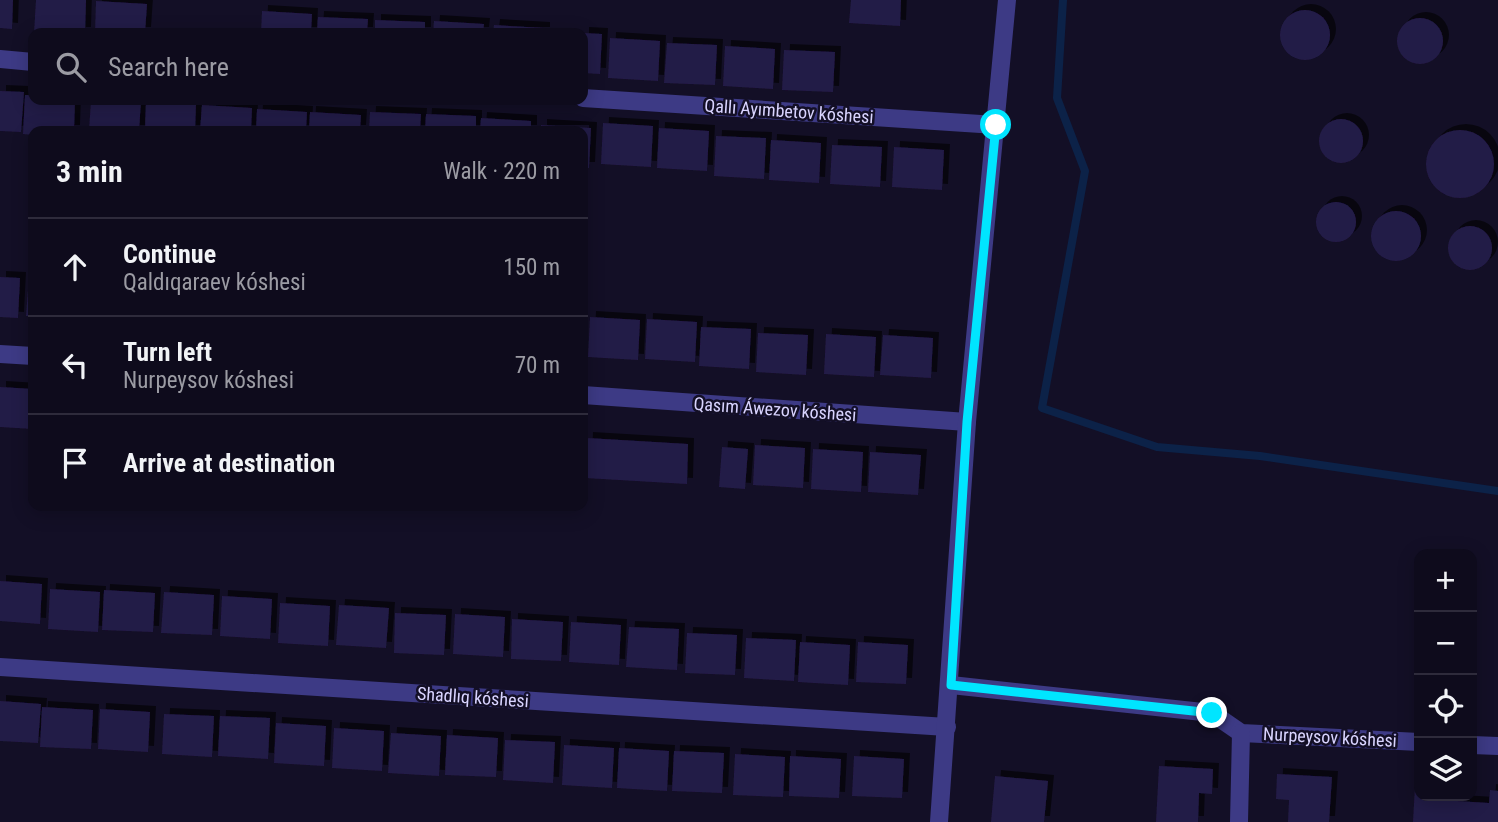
<!DOCTYPE html>
<meta charset="utf-8">
<style>
body{margin:0;font-family:"Roboto Condensed",sans-serif;background:#171425;color:#f1f3f6}
.controls{position:absolute;right:21px;bottom:21px;display:grid;overflow:hidden;border-radius:14px;box-shadow:0 4px 18px #0003}
.controls button{width:63px;height:63px;display:grid;place-items:center;padding:0;border:0;border-bottom:2px solid #2e2b3b;background:#0e0b1c;color:#f1f3f6;font:35px sans-serif}
.stop{position:absolute;width:21px;height:21px;margin:-16px;border:5px solid #00e5ff;border-radius:50%;background:#fff}
.stop.end{background:#00e5ff;border-color:#fff;box-shadow:0 2px 7px #0008}
.list{margin:0;padding:0;list-style:none}
h2{display:flex;justify-content:space-between;align-items:center;height:91px;margin:0;padding:0 28px;font-size:30px}
h2 small{font-size:23px;font-weight:400;color:#9b9ba3}
.list li{display:grid;grid-template-columns:46px 1fr auto;gap:21px;align-items:center;box-sizing:border-box;height:98px;padding:0 28px;border-top:2px solid #2e2b3b}
.list b{display:block;font-size:26px;white-space:nowrap}
.list p{margin:0;font-size:23px;white-space:nowrap;color:#9b9ba3}
.list em{font-size:23px;font-style:normal;color:#9b9ba3}
.icon{flex:none;width:38px;height:38px;fill:none;stroke:currentColor;stroke-width:2;stroke-linecap:round;stroke-linejoin:round}
.map{position:relative;flex:none;width:1498px;height:822px;overflow:hidden}
.search{position:absolute;background:#0e0b1c;box-shadow:0 4px 18px #0003;left:28px;top:28px;width:560px;height:77px;display:flex;align-items:center;gap:18px;box-sizing:border-box;padding:0 24px;border-radius:14px;color:#9b9ba3;font-size:26px}
.panel{position:absolute;background:#0e0b1c;box-shadow:0 4px 18px #0003;left:28px;top:126px;width:560px;height:385px;border-radius:14px}
.map>svg:first-child{display:block}
.lines{fill:none;stroke-linecap:round;stroke-linejoin:round}
.stream{stroke:#0c2248;stroke-width:8}
.building{fill:#241b47;filter:url(#shadow)}
.minor{stroke:#3d3a85;stroke-width:18}
.route{stroke:#00e5ff;stroke-width:9}
.labels{text-anchor:middle;dominant-baseline:central;stroke-width:5;stroke-linejoin:round;paint-order:stroke}
.street-label{font-size:18px;fill:#d9d4ff;stroke:#130f26}
</style>
<div class="map">
<svg width="1498" height="822" viewBox="0 0 1498 822">
<defs>
<filter id="shadow"><feDropShadow dx="6" dy="-6" stdDeviation="0" flood-color="#0009"/></filter>
</defs>
<rect width="100%" height="100%" fill="#130f26"/>
<g class="lines">
<path class="stream" d="M1063 0 1057 98 1085 171 1042 408 1157 447 1260 456 1498 491"/>
</g>
<g class="building">
<path d="M0 0H13L12 29 0 28Z"/>
<path d="M36 0H86L85 33H34Z"/>
<path d="M851 0H901L900 26 849 23Z"/>
<path d="M96 1 147 4 145 33H95Z"/>
<circle cx="1305" cy="35" r="25"/>
<path d="M262 11 312 14 311 33H261Z"/>
<path d="M318 17 368 19 367 33H317Z"/>
<circle cx="1420" cy="41" r="23"/>
<path d="M375 20 425 22V33H375Z"/>
<path d="M434 21 484 24 483 33H433Z"/>
<path d="M494 25 544 28V33H493Z"/>
<path d="M583 33 602 34 600 74 583 73Z"/>
<path d="M610 38 660 41 658 81 608 78Z"/>
<path d="M667 43 717 45 715 85 664 83Z"/>
<path d="M725 46 775 49 773 89 723 86Z"/>
<path d="M784 50 835 52 833 92 782 90Z"/>
<path d="M0 91 24 92 21 132 0 131Z"/>
<path d="M25 95H33V100H75L74 131H33V135L23 134Z"/>
<path d="M91 100 141 101 139 131H89Z"/>
<path d="M146 101 196 104 195 131H145Z"/>
<path d="M202 105 252 108 251 131H200Z"/>
<path d="M257 109 307 112 306 131H256Z"/>
<path d="M310 112 361 115 360 131H309Z"/>
<path d="M370 112 421 114 420 131H369Z"/>
<path d="M426 114 476 116V131H425Z"/>
<path d="M481 118 531 121V131H480Z"/>
<circle cx="1341" cy="141" r="22"/>
<path d="M603 123 653 126 651 167 601 164Z"/>
<path d="M541 125 591 128 589 168H583V131H541Z"/>
<path d="M659 128 709 131 707 171 657 168Z"/>
<circle cx="1460" cy="164" r="34"/>
<path d="M716 136 766 138 764 179 714 176Z"/>
<path d="M771 140 821 143 819 183 769 180Z"/>
<path d="M832 145 882 147 880 187 830 184Z"/>
<path d="M894 147 944 150 942 190 892 187Z"/>
<circle cx="1336" cy="222" r="20"/>
<circle cx="1396" cy="236" r="25"/>
<circle cx="1470" cy="248" r="22"/>
<path d="M29 276H33V316H26Z"/>
<path d="M0 277 20 278 18 318 0 317Z"/>
<path d="M590 317 640 320 638 360 588 357Z"/>
<path d="M647 319 697 322 695 362 645 359Z"/>
<path d="M701 327 751 329 749 369 699 366Z"/>
<path d="M758 333 808 335 806 375 756 372Z"/>
<path d="M826 334 876 337 874 377 824 374Z"/>
<path d="M883 335 933 338 931 378 880 375Z"/>
<path d="M0 387 33 389V429L0 427Z"/>
<path d="M587 438 688 444 687 484 585 478Z"/>
<path d="M755 445 805 448 803 488 753 485Z"/>
<path d="M722 447 748 449 745 489 719 487Z"/>
<path d="M813 449 863 452 861 492 811 489Z"/>
<path d="M870 452 921 455 918 495 868 492Z"/>
<path d="M0 581 42 584 40 624 0 621Z"/>
<path d="M50 589 100 592 98 632 48 629Z"/>
<path d="M104 590 155 593 153 632 102 630Z"/>
<path d="M164 592 214 595 212 635 161 633Z"/>
<path d="M222 596 272 599 270 639 220 636Z"/>
<path d="M280 603 330 606 328 646 278 643Z"/>
<path d="M339 605 389 608 386 648 336 645Z"/>
<path d="M395 613 446 615 444 655 394 653Z"/>
<path d="M455 614 505 617 503 657 453 654Z"/>
<path d="M512 619 563 622 561 661 511 659Z"/>
<path d="M571 622 621 625 619 665 569 662Z"/>
<path d="M629 627 679 629 677 670 626 667Z"/>
<path d="M687 633 737 635 735 675 685 673Z"/>
<path d="M746 638 796 640 794 681 744 678Z"/>
<path d="M800 642 850 645 848 685 798 682Z"/>
<path d="M858 642 908 645 906 684 856 682Z"/>
<path d="M0 701 41 704 38 743 0 741Z"/>
<path d="M42 707 93 710 91 749 40 747Z"/>
<path d="M100 709 150 712 148 752 98 749Z"/>
<path d="M164 714 214 716 212 757 162 754Z"/>
<path d="M220 716 270 718 268 759 218 756Z"/>
<path d="M276 723 326 726 324 766 274 763Z"/>
<path d="M334 728 384 731 382 771 332 768Z"/>
<path d="M391 733 441 736 439 776 388 773Z"/>
<path d="M447 735 498 738 496 777 445 775Z"/>
<path d="M505 740 555 742 553 783 503 780Z"/>
<path d="M564 745 614 748 612 788 562 785Z"/>
<path d="M619 748 669 751 667 791 617 788Z"/>
<path d="M674 751 724 753 722 793 672 791Z"/>
<path d="M735 754 785 757 783 797 733 795Z"/>
<path d="M790 756 841 759 839 798 789 796Z"/>
<path d="M854 756 904 759 902 798 852 796Z"/>
<path d="M1159 766 1213 769 1212 794 1199 793 1198 822H1156Z"/>
<path d="M1277 774 1332 777 1329 822H1288L1289 800 1276 799Z"/>
<path d="M995 776 1048 781 1044 822H991Z"/>
<path d="M1415 786H1419V796H1440V800L1489 803 1490 790 1498 791V822H1413Z"/>
</g>
<g class="lines">
<g class="minor">
<path d="M0 59 33 62"/>
<path d="M583 98 996 125"/>
<path d="M0 354 33 356"/>
<path d="M583 395 967 422"/>
<path d="M0 667 947 727"/>
<path d="M951 685 1212 713 1241 733 1419 742"/>
<path d="M1472 745 1498 746"/>
<path d="M939 822 967 422 1007 0"/>
<path d="M1239 822 1241 733"/>
</g>
</g>
<g class="lines">
<path class="route" d="M996 125 967 422 951 685 1212 713"/>
</g>
<g class="labels">
<g class="street-label">
<text transform="translate(789 111) rotate(4)">Qallı Ayımbetov kóshesi</text>
<text transform="translate(775 409) rotate(4)">Qasım Áwezov kóshesi</text>
<text transform="translate(473 697) rotate(4)">Shadlıq kóshesi</text>
<text transform="translate(1330 737) rotate(3)">Nurpeysov kóshesi</text>
</g>
</g>
</svg>
<div class="controls">
<button>+</button>
<button>−</button>
<button><svg class="icon" aria-label="locate" viewBox="0 0 24 24"><circle cx="12" cy="12" r="6"/><path d="M12 2v4M12 18v4M2 12h4M18 12h4"/></svg></button>
<button><svg class="icon" aria-label="layers" viewBox="0 0 24 24"><path d="M12 4l9 5-9 5-9-5zM3 14l9 5 9-5"/></svg></button>
</div>
<div class="stop" style="left:996px;top:125px"></div>
<div class="stop end" style="left:1212px;top:713px"></div>
<div class="search"><svg class="icon" aria-label="search" viewBox="0 0 24 24"><circle cx="10" cy="10" r="6"/><path d="M15 15l6 6"/></svg>Search here</div>
<section class="panel">
<h2>3 min<small>Walk · 220 m</small></h2>
<ul class="list">
<li><svg class="icon" aria-label="ahead" viewBox="0 0 24 24"><path d="M12 20V5M6 11l6-6 6 6"/></svg><div><b>Continue</b><p>Qaldıqaraev kóshesi</p></div><em>150 m</em></li>
<li><svg class="icon" aria-label="left" viewBox="0 0 24 24"><path d="M17 20v-9H6M10 6l-5 5 5 5"/></svg><div><b>Turn left</b><p>Nurpeysov kóshesi</p></div><em>70 m</em></li>
<li><svg class="icon" aria-label="arrive" viewBox="0 0 24 24"><path d="M6 21V4h12l-3 4 3 4H6"/></svg><div><b>Arrive at destination</b></div></li>
</ul>
</section>
</div>
